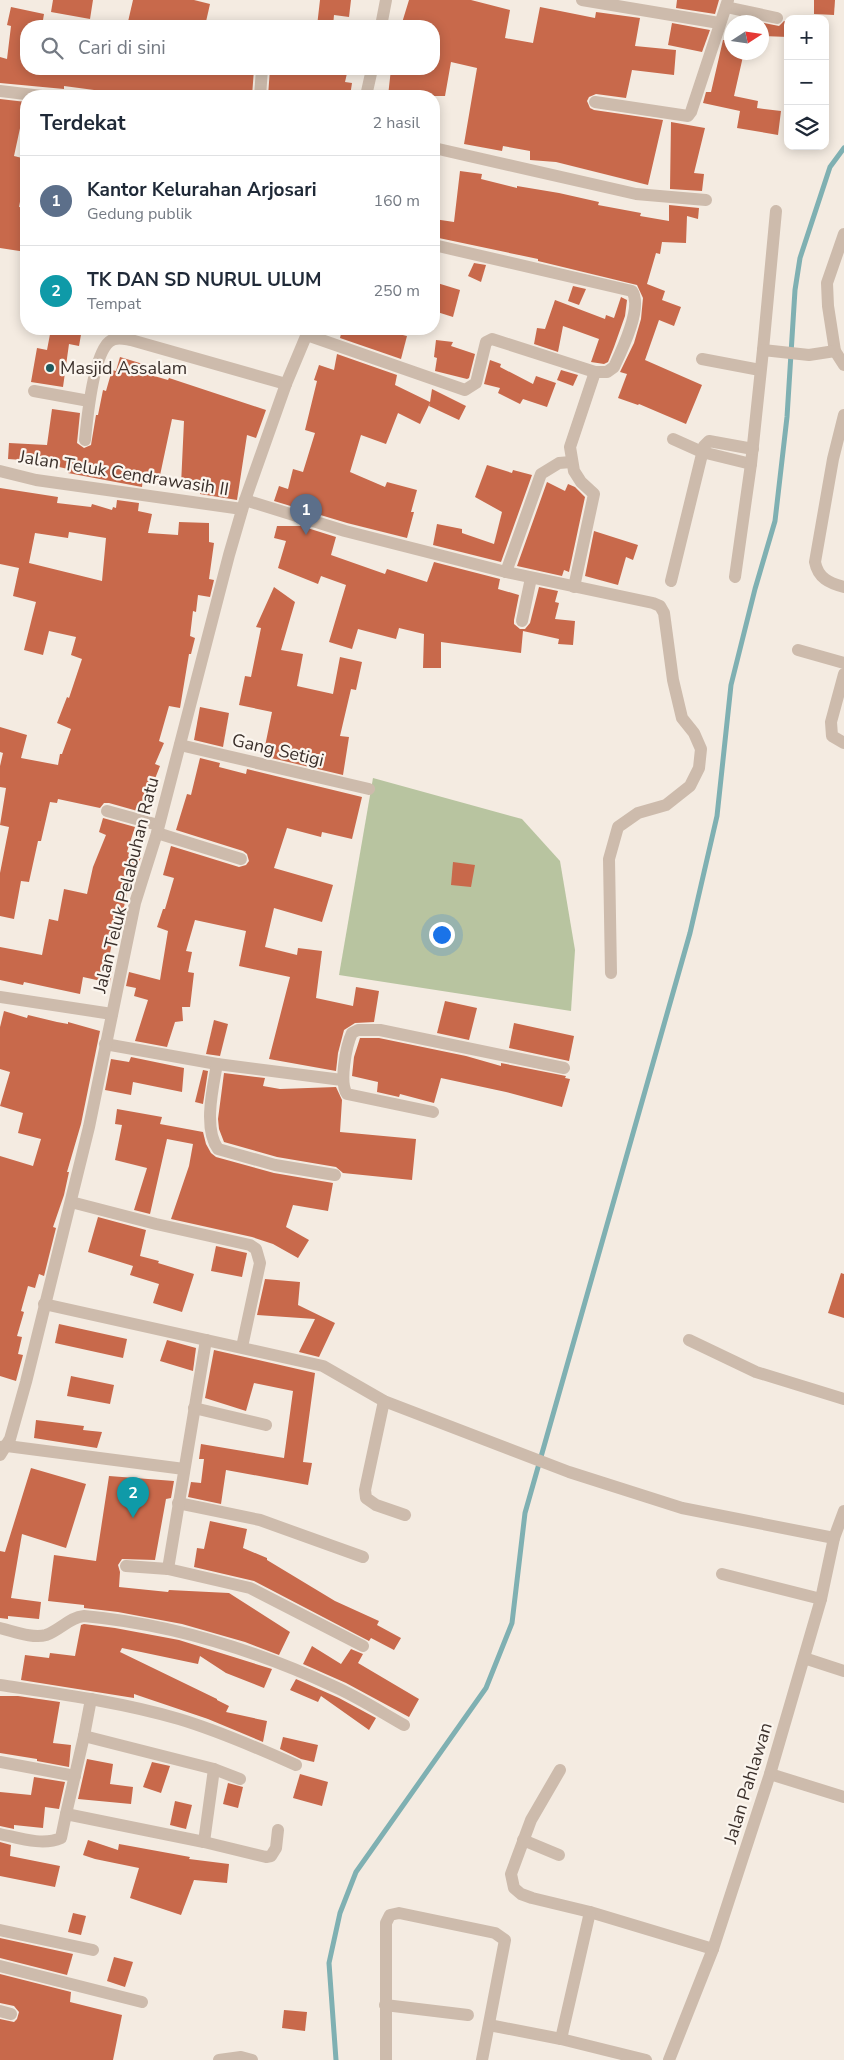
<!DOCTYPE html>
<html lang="id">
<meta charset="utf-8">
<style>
body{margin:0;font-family:"Nunito Sans",sans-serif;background:#f2f2f3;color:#1f2937}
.controls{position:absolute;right:15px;top:15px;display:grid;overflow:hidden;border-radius:10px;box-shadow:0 2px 12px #0003}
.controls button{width:45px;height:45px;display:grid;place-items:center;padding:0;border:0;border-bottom:1px solid #e0e1e3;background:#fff;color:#1f2937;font:25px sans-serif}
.compass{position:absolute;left:724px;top:15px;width:45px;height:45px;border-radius:50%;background:#fff;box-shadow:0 2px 12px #0003;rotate:78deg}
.you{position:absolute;left:441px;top:934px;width:18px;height:18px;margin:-12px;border:4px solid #fff;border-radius:50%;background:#1a73e8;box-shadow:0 0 0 8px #1a73e833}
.badge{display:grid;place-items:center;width:32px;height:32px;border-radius:50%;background:#1f5a5e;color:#fff;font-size:16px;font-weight:700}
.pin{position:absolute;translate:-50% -41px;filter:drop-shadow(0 1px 2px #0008)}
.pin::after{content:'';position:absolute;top:26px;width:18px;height:15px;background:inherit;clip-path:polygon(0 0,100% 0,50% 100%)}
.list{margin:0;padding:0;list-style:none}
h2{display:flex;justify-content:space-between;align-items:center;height:65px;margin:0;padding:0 20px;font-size:21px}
h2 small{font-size:16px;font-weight:400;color:#747a83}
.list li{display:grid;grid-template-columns:32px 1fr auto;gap:15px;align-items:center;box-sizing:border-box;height:90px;padding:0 20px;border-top:1px solid #e0e1e3}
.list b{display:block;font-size:19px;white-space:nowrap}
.list p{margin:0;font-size:16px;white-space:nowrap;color:#747a83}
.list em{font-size:16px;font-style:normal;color:#747a83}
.icon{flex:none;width:28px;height:28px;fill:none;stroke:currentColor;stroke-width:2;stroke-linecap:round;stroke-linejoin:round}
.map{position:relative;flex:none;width:844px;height:2060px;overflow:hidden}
.search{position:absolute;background:#fff;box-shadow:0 2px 12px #0003;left:20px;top:20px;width:420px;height:55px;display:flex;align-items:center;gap:12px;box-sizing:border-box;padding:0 18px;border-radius:20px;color:#747a83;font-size:19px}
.panel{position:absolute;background:#fff;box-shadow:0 2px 12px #0003;left:20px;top:90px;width:420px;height:245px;border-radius:20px}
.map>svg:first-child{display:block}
.green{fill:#b8c4a0}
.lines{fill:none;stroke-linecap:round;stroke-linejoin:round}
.stream{stroke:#7fb0b2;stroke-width:5}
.building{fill:#c8694b;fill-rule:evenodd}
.minor{stroke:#cdbbac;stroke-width:12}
.poi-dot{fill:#1f5a5e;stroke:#fbf5ee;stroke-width:2}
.labels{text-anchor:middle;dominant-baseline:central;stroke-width:4.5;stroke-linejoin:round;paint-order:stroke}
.poi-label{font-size:18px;fill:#3b302b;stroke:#fbf5ee;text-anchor:start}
.street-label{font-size:18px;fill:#3b302b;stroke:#fbf5ee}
</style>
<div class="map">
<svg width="844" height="2060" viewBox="0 0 844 2060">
<rect width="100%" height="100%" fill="#f4ebe1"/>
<path class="green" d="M373 778 522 819 560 861 575 950 571 1011 339 975Z"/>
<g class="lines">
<path class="stream" d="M336 2060 329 1963 340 1913 356 1872 486 1688 512 1623 525 1513 690 933 717 816 731 685 755 589 775 521 787 417 795 290 800 258 830 167 844 148"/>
</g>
<g class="building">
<path d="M53 0H93L90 19 51 12Z"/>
<path d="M133 0H194L210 4 205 26H127Z"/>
<path d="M320 0H351L349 17 334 15 333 26H317Z"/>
<path d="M409 0H471L510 10 505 38 533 43 540 7 595 18 596 12 640 18 635 46 676 50 674 75 632 70 626 98 596 94 589 97 587 101 590 108 594 110 663 120 648 185 556 162 530 160V151L503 146 502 151 464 144 477 68 451 62 445 96H388L391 69H434V26H401Z"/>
<path d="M677 0H719L715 14 676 8Z"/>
<path d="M814 0H835L834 15 814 14Z"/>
<path d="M11 7 44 14 42 26H26V69H179L220 75V69H254L252 96H109V92L64 86V89L0 83V57L7 59 11 26 7 25Z"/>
<path d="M784 21 788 22V37L763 36 764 23 779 26Z"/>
<path d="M672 23 710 30 702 52 668 45Z"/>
<path d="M723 40H732V52H744L734 96 758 101 757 108 781 111 778 135 737 128 740 111 703 103 706 92H711Z"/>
<path d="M270 69H348L345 82 352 83 350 96H268Z"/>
<path d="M0 99 26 102V120L22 119 14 156 26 159V170L19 207 26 208V252L0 248Z"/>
<path d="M671 122 705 128 694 173 704 174 702 191 670 189Z"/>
<path d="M460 171 482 174 481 179 517 188V186L559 193 599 202 598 205 641 213 640 216 669 221V205L699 208 698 219 687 216 686 243 662 242 660 254 656 253 647 284 665 291 662 300 681 307 674 326 659 320 645 360 702 385 686 424 639 404 638 405 618 398 627 374 620 372 634 343 641 319 643 298 637 285 538 261V259L434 237V219L454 222Z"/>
<path d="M474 263 486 265 481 282 468 276Z"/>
<path d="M434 282 460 290 453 317 434 311Z"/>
<path d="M573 286 586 289 579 305 568 301Z"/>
<path d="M621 297 627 300 625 316 614 347 608 362 604 364 591 362 599 339 563 326 558 352 534 344 537 328 545 329 555 300 605 319 606 315 614 318Z"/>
<path d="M51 329H82L79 346 69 344 63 387 31 382 37 348 47 350Z"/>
<path d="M342 329H378L407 336 401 359 340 338Z"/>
<path d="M436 340 453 342 451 346 475 354 469 378 467 379 435 371 437 358 434 357Z"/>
<path d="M337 354 397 375 395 385 430 402 432 389 466 406 459 420 429 406 430 403 420 424 398 413 386 444 361 435 350 472 385 487 387 482 417 490 411 512H414L407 538 347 523 274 501 279 486 288 489 293 469 303 472 315 433 305 430 317 381 314 380 319 365 334 370Z"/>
<path d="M120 357 143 364 140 372 168 380 169 378 266 410 256 438 247 435 237 500 200 494V489L181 485 184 421 172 419 159 480 143 477 142 487 68 473V469L50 465 51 462 8 459 9 443 47 445 52 409 80 413 77 443 84 448 91 445 96 415H98L103 390 106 391 112 370 116 371Z"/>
<path d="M490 360 501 364 500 367 533 384 536 376 556 383 547 407 523 399 520 404 498 393 500 388 484 384Z"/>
<path d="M561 370 578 375 573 386 557 380Z"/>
<path d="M487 465 512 473 513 470 532 475 501 562 433 545 437 524 462 529V533L494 544 502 512 475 497Z"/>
<path d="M547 482 565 491 568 484 575 487 585 497 569 572 564 570 562 576 517 566Z"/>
<path d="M0 488 58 497 57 503 91 507 92 504 112 510 113 507 116 508 117 500 139 503 138 511 152 514 148 533 178 535 179 522 209 523V542L214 543 209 579 214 580 210 597 198 595 196 612 193 611 190 636 195 638 191 654H189L180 708 169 706 159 741 164 743 155 764 160 766 149 794 147 793 141 812 109 803H104L100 808 58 799 57 803 50 802 41 841H38L29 882 21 881 14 919 0 916V873L9 827 0 825 6 788 0 787V766L3 753 0 752V727L27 735 21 758 58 765 60 754H62L71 729 57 723 67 697 69 698 82 659 71 655 76 637 49 631 43 655 24 650 36 602 13 596 19 568 0 564ZM69 532 106 538 102 581 29 563 35 533 68 538Z"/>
<path d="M277 526H301L336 537 331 555 385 574 387 569 427 582 434 562 500 579 498 589 519 595 514 620V624L520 629H525L530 623 539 587 558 591 555 602 559 603 555 619 575 621 573 645 558 644 559 639 523 631 521 653 441 642V668H423L424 634 399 628 396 639 358 629 352 649 329 642 346 585 321 576 318 584 278 568 286 541 274 538Z"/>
<path d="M594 531 638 545 633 560 626 557 618 585 585 576Z"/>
<path d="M274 587 295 602 281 650 303 654 297 686 333 694 340 657 362 662 356 690 351 689 340 736 349 737 343 775 263 756 272 712 239 705 245 676 251 677 261 628 256 627Z"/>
<path d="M200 707 229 713 223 747 194 740Z"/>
<path d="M200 758 220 763 219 767 246 774 247 769 362 797 352 839 322 832 321 837 287 828 274 868 333 885 322 922 274 908 265 947 297 955 298 948 322 951 316 998 353 1006 356 987 379 991 374 1022 355 1023 344 1030 338 1053 336 1071 269 1059 290 977 239 966 246 931 195 920 186 951 192 952 188 972 194 973 190 1007H182L183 1021 175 1022 167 1047 135 1041 148 1000 134 996 136 988 126 986 129 972 160 980 168 931 157 927 163 909H165L174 878 163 875 171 846 239 867 246 865 249 861 247 854 243 851 176 830 187 794 191 795Z"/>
<path d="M103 818 135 827 127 852 141 857 135 872 132 871 119 929 115 928 108 963 114 964 110 983 83 977 80 994 24 982 23 985 0 980V947L42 955 49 919 58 921 64 889 87 894 93 867 106 835 99 832Z"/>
<path d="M453 862 475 865 471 887 451 885Z"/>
<path d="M445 1001 477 1008 469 1040 437 1033Z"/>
<path d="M4 1011 27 1018 28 1015 57 1022 68 1024V1022L100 1031 81 1124 67 1172H69L64 1195 53 1227 56 1228 44 1276 39 1274 35 1288 28 1286 21 1311 24 1312 17 1336 22 1337 18 1354 23 1355 16 1381 0 1376V1156L33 1166 41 1139 18 1133 23 1113 0 1106 10 1072 0 1069V1027Z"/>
<path d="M214 1020 228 1024 220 1056 206 1054Z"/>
<path d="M514 1023 574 1036 569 1061 509 1048Z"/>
<path d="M360 1038H379L466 1056 501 1066V1063L566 1076 565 1078 570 1079 562 1107 506 1092 441 1078 434 1103 400 1094 399 1097 377 1092 378 1082 352 1076 354 1057Z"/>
<path d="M131 1057 184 1068 182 1092 133 1082 131 1095 105 1090 111 1059 129 1062Z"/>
<path d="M203 1070 208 1071 203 1104 195 1102Z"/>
<path d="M224 1073 265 1078 263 1086 280 1089 336 1087 342 1100 340 1132 416 1139 412 1180 343 1173 336 1167 277 1157 224 1142 219 1129 218 1119Z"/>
<path d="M117 1109 162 1117 160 1124 203 1132 206 1144 211 1153 216 1157 274 1173 333 1183 328 1211 293 1205 286 1227 309 1240 298 1258 273 1244 252 1237 171 1219 189 1166 193 1144 167 1139 150 1214 134 1210 147 1168 115 1160 122 1125 115 1124Z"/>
<path d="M98 1217 146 1230 140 1256 159 1261 158 1263 194 1274 182 1312 153 1303 159 1284 130 1275 133 1266 88 1252Z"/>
<path d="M216 1246 247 1253 242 1277 211 1271Z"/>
<path d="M841 1273 844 1274V1318L828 1313Z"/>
<path d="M265 1279 300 1282 298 1305 335 1323 319 1357 299 1352 315 1319 257 1315Z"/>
<path d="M59 1324 127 1339 123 1358 55 1343Z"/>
<path d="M167 1340 196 1348 193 1371 160 1361Z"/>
<path d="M214 1350 315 1373 303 1462 312 1463 308 1485 226 1470 221 1504 188 1497 191 1482 201 1483 204 1459H199L201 1444 284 1458 293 1391 254 1383 246 1411 205 1398Z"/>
<path d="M71 1376 114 1385 110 1404 67 1396Z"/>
<path d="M36 1420 84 1426 83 1430 102 1432 97 1448 34 1438Z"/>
<path d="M31 1468 86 1484 66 1548 22 1534 11 1598 41 1602 39 1619 8 1616V1619L0 1618V1551L5 1552Z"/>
<path d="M109 1476 174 1481 171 1498 166 1499 155 1560 122 1559 118 1565 120 1572 119 1587 168 1592 169 1590 229 1593 290 1632 279 1655 245 1642 182 1624 118 1612 84 1608V1605L48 1601 54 1555 96 1561Z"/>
<path d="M210 1521 247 1529 243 1548 267 1558V1560L335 1601 379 1621 377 1625 401 1638 394 1650 371 1638 369 1641 254 1581 194 1567 197 1548 204 1549Z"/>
<path d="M84 1624 115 1628 179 1640 272 1669 264 1688 226 1673 200 1656 198 1664 122 1648 120 1652 217 1699V1700L229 1706 226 1712 267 1721 263 1742 208 1719 134 1694V1698L21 1680 25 1655 49 1658 50 1653 75 1656 81 1625Z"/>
<path d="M312 1646 341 1664 351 1649 363 1654 358 1663 419 1699 409 1717 346 1683 303 1664Z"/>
<path d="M296 1679 339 1698 376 1718 369 1730 321 1696 318 1702 290 1690Z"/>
<path d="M0 1696H18L60 1702 53 1743 71 1745 69 1767 37 1761V1759L0 1753Z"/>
<path d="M283 1737 318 1745 314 1762 301 1759 280 1749Z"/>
<path d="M87 1759 113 1764 110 1784 133 1787 131 1804 78 1799Z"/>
<path d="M152 1762 170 1766 161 1793 143 1787Z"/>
<path d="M300 1774 328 1782 322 1806 293 1798Z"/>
<path d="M34 1777 65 1782 59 1809 45 1807 43 1828 14 1825V1829L0 1826V1792L31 1795Z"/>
<path d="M228 1783 243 1787 238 1808 223 1804Z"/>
<path d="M175 1801 192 1805 186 1829 170 1825Z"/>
<path d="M88 1840 118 1850 119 1844 190 1857 189 1859 229 1864 227 1883 194 1880 181 1915 130 1898 139 1868 95 1859 83 1855Z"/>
<path d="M0 1842 11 1845 10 1856 60 1866 55 1887 0 1876Z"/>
<path d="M73 1913 86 1916 81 1935 68 1932Z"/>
<path d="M0 1938 73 1954 67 1975 0 1958Z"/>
<path d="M114 1957 133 1962 125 1987 107 1981Z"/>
<path d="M0 1974 71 1992 70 2002 122 2015 113 2060H0V2019L14 2022 17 2019 19 2012 14 2006 0 2003Z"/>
<path d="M284 2010 307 2012 305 2031 282 2028Z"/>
</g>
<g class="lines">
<g class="minor">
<path d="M582 0 719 23"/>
<path d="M726 7 777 18"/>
<path d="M381 26 386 0"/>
<path d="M0 91 42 96"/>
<path d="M260 96 262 69"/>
<path d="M366 96 372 69"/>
<path d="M595 102 688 116 691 112 728 0"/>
<path d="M434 148 636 194 706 200"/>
<path d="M844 234 827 283 828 306 835 351 844 365"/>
<path d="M307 335 465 390 476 383 486 342 492 339 595 372H607L614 367C622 350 643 307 632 291L434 245"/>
<path d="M763 350 776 211"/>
<path d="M702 359 760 370"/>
<path d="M34 391 89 401"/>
<path d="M844 415 833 459 815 562C818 578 829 583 844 587"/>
<path d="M673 439 702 452 751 464"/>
<path d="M85 440C87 419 93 356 109 342 115 336 124 339 131 340L286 384"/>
<path d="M0 471 36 480 242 509"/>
<path d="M245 500 345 531 506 572 653 603 660 606 664 613 673 680 682 718 694 733 701 749 699 768 690 786 666 805 638 813 618 827 609 859 611 973"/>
<path d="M506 572 541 474 559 463 571 462"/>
<path d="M735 577 751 464 763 350 809 355 835 351"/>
<path d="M671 581 704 446 709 441 753 449"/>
<path d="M574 587 594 494 581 482 574 471 570 447 595 372"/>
<path d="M522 621 531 578"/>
<path d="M798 650 844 663"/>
<path d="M844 674 831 722 832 736 844 743"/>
<path d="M180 745 369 789"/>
<path d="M107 811 158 825"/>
<path d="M157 833 241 859"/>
<path d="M0 997 112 1014"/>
<path d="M105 1044 217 1064 342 1080"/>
<path d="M217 1064C213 1087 203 1128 218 1149L275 1165 335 1175"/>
<path d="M433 1112 347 1094C339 1083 346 1046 352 1033L358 1030H380L564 1068"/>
<path d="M71 1202 156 1224 250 1245 256 1249 260 1263 242 1347"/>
<path d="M44 1304 323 1366 384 1401 569 1472 682 1508 834 1538"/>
<path d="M689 1340 756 1372 844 1399"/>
<path d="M384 1401 365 1490 366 1498 376 1505 405 1515"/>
<path d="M194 1408 266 1425"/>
<path d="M1 1447 7 1446 184 1469"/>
<path d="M0 1455 10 1439 26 1382 89 1127 135 903 157 833 229 555 245 500 286 384 309 329"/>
<path d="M178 1503 260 1520 363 1557"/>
<path d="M126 1566 168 1569 250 1588 363 1646"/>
<path d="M168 1569 206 1340"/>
<path d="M722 1574 821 1599"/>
<path d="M0 1628C13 1631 33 1639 46 1635 60 1630 70 1617 84 1616 171 1624 255 1650 333 1686 358 1697 381 1712 404 1725"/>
<path d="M804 1658 844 1671"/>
<path d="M0 1685C60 1694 121 1702 179 1719 219 1731 258 1748 296 1765"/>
<path d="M84 1736 214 1769 204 1842"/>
<path d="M0 1762 75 1776"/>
<path d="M214 1769 240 1779"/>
<path d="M560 1770 531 1820 511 1874 514 1888 521 1894 532 1898 590 1912 713 1949"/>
<path d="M770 1774 844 1797"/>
<path d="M66 1814 84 1736 91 1699"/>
<path d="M0 1834C19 1838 43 1846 61 1838L66 1814 204 1842 266 1857 271 1856 276 1848 278 1830"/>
<path d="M523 1840 559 1855"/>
<path d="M0 1930 93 1950"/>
<path d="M0 1966 142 2002"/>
<path d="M385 2005 468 2015"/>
<path d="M0 2011 11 2014"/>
<path d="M489 2025 561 2039 646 2060"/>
<path d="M561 2039 590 1912"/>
<path d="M219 2060 241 2057 252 2060"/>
<path d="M386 2060V1923L390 1915 399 1913 495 1933 505 1940 482 2060"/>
<path d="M669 2060 713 1949 770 1774 821 1599 834 1538 844 1511"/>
</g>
</g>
<circle class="poi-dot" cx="50" cy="368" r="5"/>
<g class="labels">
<g class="poi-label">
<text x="60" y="368">Masjid Assalam</text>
</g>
<g class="street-label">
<text transform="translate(124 473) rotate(9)">Jalan Teluk Cendrawasih II</text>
<text transform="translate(278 750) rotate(13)">Gang Setigi</text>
<text transform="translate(126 885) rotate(-76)">Jalan Teluk Pelabuhan Ratu</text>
<text transform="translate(748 1783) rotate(-73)">Jalan Pahlawan</text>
</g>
</g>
</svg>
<div class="controls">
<button>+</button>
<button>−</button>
<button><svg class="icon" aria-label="layers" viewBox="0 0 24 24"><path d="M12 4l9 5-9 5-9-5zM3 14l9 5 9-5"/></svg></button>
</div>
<svg class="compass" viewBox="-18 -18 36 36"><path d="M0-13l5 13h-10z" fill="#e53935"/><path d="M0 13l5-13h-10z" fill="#747a83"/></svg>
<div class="you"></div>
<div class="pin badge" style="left:306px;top:535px;background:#5c6f8a">1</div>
<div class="pin badge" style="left:133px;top:1518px;background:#0f9aa8">2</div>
<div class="search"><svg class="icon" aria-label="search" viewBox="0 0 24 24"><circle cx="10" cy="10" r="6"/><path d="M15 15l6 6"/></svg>Cari di sini</div>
<section class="panel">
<h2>Terdekat<small>2 hasil</small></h2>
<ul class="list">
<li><span class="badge" style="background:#5c6f8a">1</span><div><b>Kantor Kelurahan Arjosari</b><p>Gedung publik</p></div><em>160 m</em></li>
<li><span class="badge" style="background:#0f9aa8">2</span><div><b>TK DAN SD NURUL ULUM</b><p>Tempat</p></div><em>250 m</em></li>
</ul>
</section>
</div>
